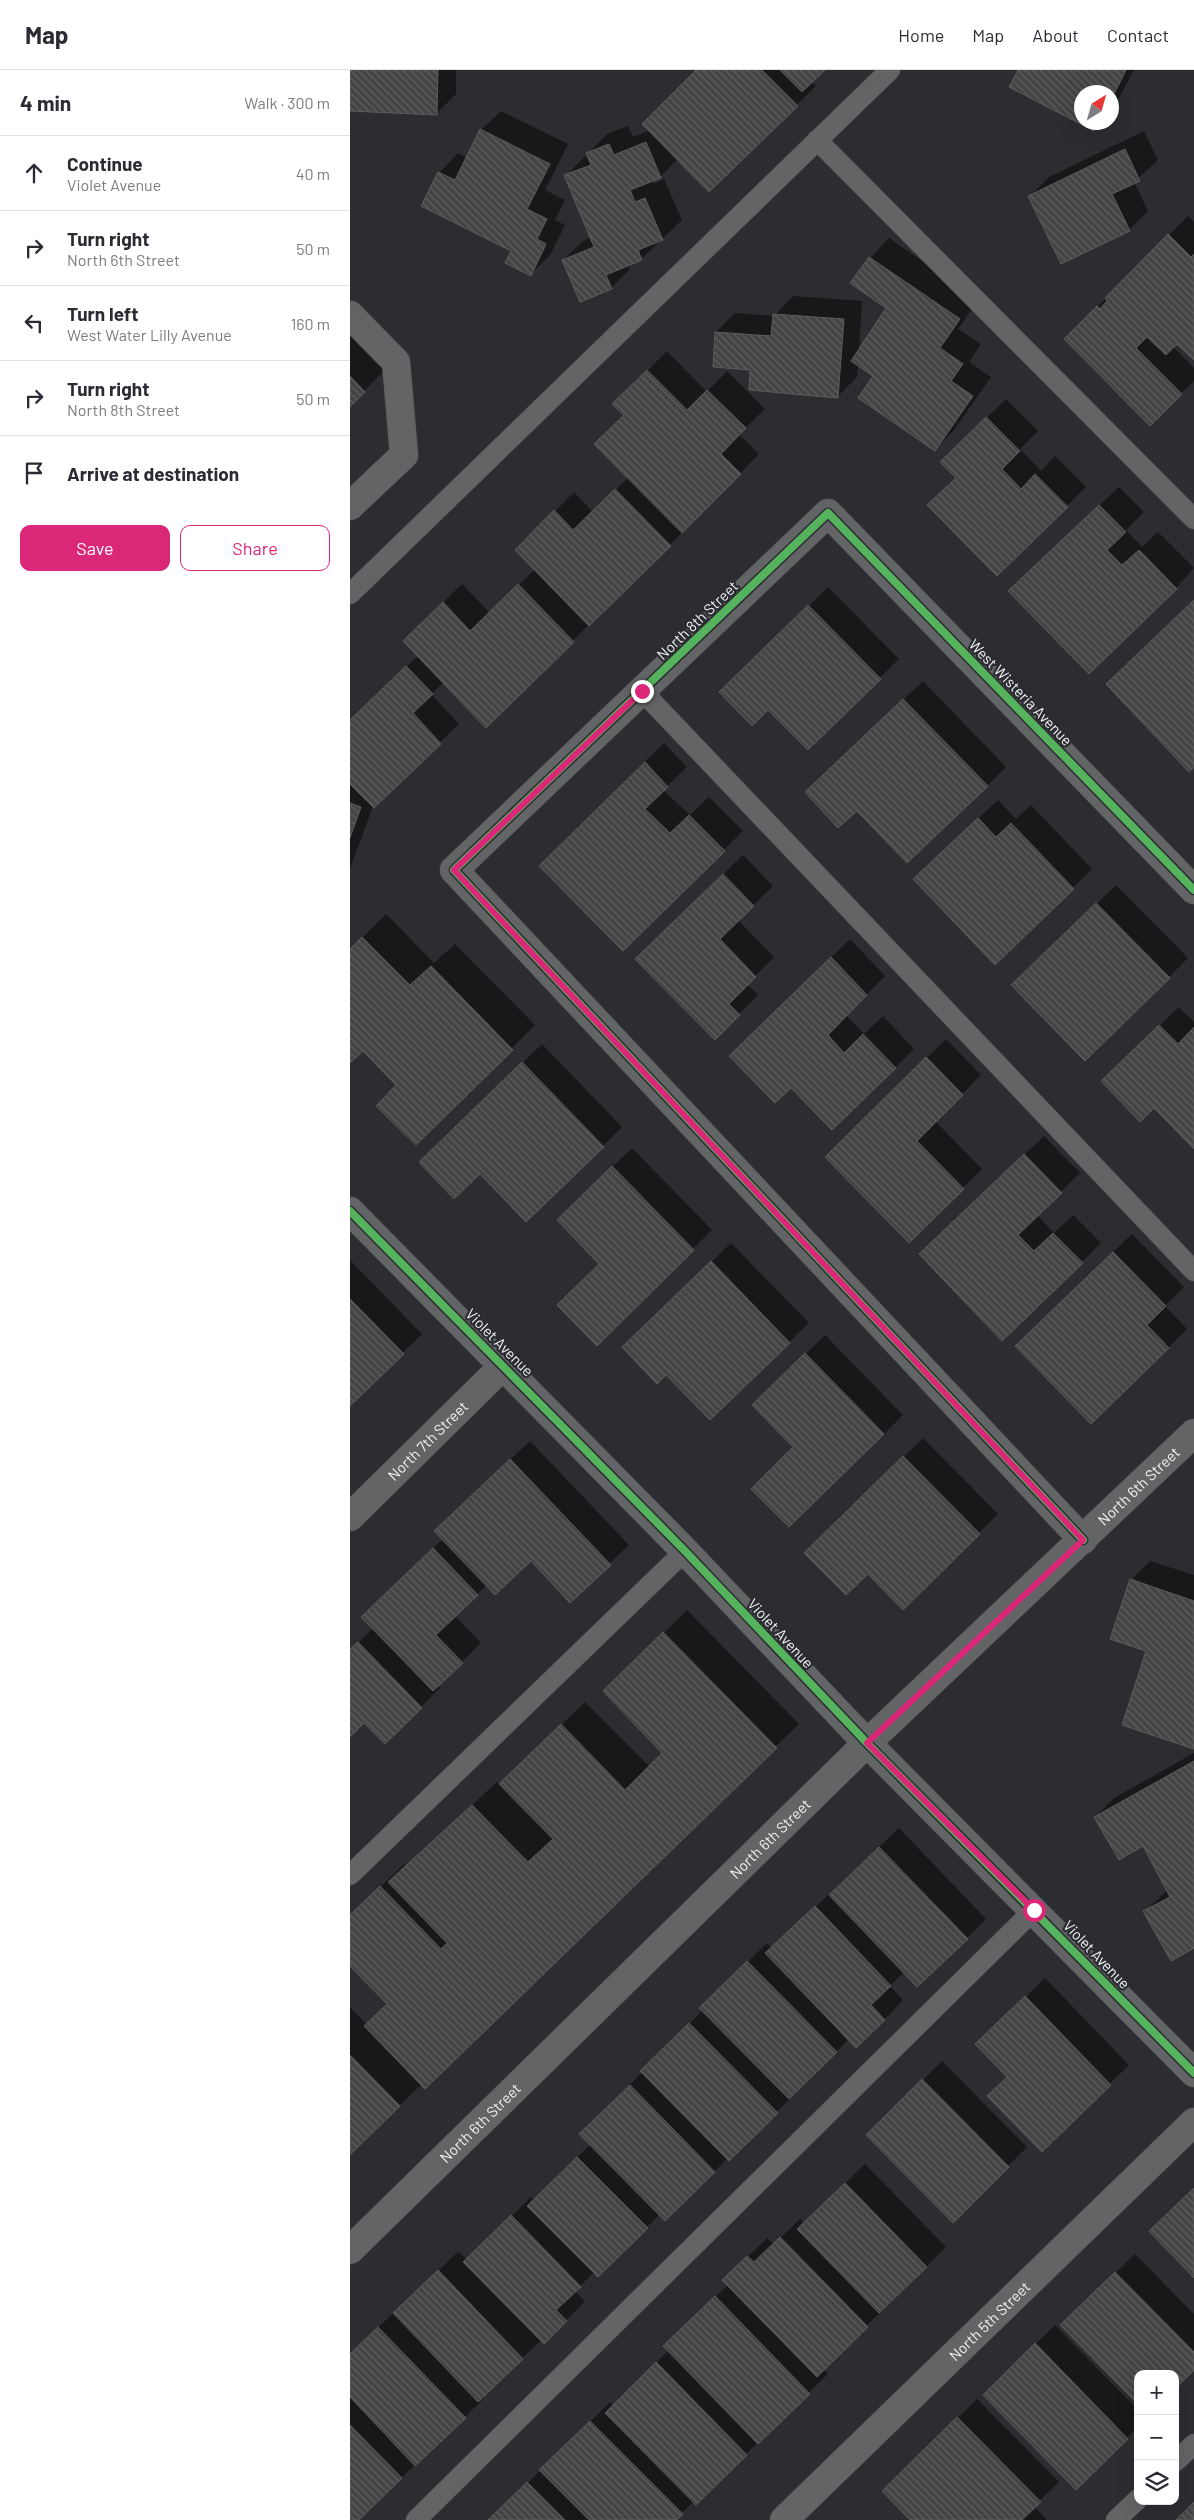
<!DOCTYPE html>
<meta charset="utf-8">
<style>
body{margin:0;font-family:Barlow,sans-serif;background:#f2f2f3;color:#2b2b33}
.controls{position:absolute;right:15px;bottom:15px;display:grid;overflow:hidden;border-radius:10px;box-shadow:0 5px 20px #0002}
.controls button{width:45px;height:45px;display:grid;place-items:center;padding:0;border:0;border-bottom:1px solid #e1e1e2;background:#fff;color:#2b2b33;font:25px sans-serif}
.compass{position:absolute;left:724px;top:15px;width:45px;height:45px;border-radius:50%;background:#fff;box-shadow:0 5px 20px #0002;rotate:37deg}
.stop{position:absolute;width:15px;height:15px;margin:-11px;border:4px solid #db2777;border-radius:50%;background:#fff}
.stop.end{background:#db2777;border-color:#fff;box-shadow:0 1px 5px #0008}
.list{margin:0;padding:0;list-style:none}
h2{display:flex;justify-content:space-between;align-items:center;height:65px;margin:0;padding:0 20px;font-size:21px}
h2 small{font-size:16px;font-weight:400;color:#7c7c81}
.list li{display:grid;grid-template-columns:32px 1fr auto;gap:15px;align-items:center;box-sizing:border-box;height:75px;padding:0 20px;border-top:1px solid #e1e1e2}
.list b{display:block;font-size:19px;white-space:nowrap}
.list p{margin:0;font-size:16px;white-space:nowrap;color:#7c7c81}
.list em{font-size:16px;font-style:normal;color:#7c7c81}
.actions{display:flex;gap:10px;padding:15px 20px}
.actions a{flex:1;padding:11px 0;border:1px solid #db2777;border-radius:10px;text-align:center;font-size:18px;color:#db2777}
.actions .main{background:#db2777;color:#fff}
.icon{flex:none;width:28px;height:28px;fill:none;stroke:currentColor;stroke-width:2;stroke-linecap:round;stroke-linejoin:round}
.map{position:relative;flex:none;width:844px;height:2450px;overflow:hidden}
header{display:flex;align-items:center;gap:30px;box-sizing:border-box;height:70px;padding:0 25px;background:#fff;border-bottom:1px solid #e1e1e2}
header strong{font-size:24px}
nav{display:flex;gap:28px;margin-inline-start:auto;font-size:18px}
main{display:flex}
aside{flex:1;background:#fff}
.map>svg:first-child{display:block}
.shadow{fill:#0007}
.building{fill:url(#building-back-hatch);stroke:#5c5c5e}
.lines{fill:none;stroke-linecap:round;stroke-linejoin:round}
.service-casing{stroke:#4a4a4c;stroke-width:21}
.minor-casing{stroke:#4a4a4c;stroke-width:29}
.tertiary-casing{stroke:#4a4a4c;stroke-width:29}
.service{stroke:#636466;stroke-width:20}
.minor{stroke:#636466;stroke-width:28}
.tertiary{stroke:#636466;stroke-width:28}
.cycleway-casing{stroke:#2b2c31;stroke-width:11}
.cycleway{stroke:#56b35d;stroke-width:8}
.route{stroke:#db2777;stroke-width:6}
.labels{text-anchor:middle;dominant-baseline:central;stroke-width:4.5;stroke-linejoin:round;paint-order:stroke}
.street-label{font-size:15px;fill:#f3f3f6;stroke:#2b2c31}
</style>
<header>
<strong>Map</strong>
<nav><a>Home</a><a>Map</a><a>About</a><a>Contact</a></nav>
</header>
<main>
<aside>
<h2>4 min<small>Walk · 300 m</small></h2>
<ul class="list">
<li><svg class="icon" aria-label="ahead" viewBox="0 0 24 24"><path d="M12 20V5M6 11l6-6 6 6"/></svg><div><b>Continue</b><p>Violet Avenue</p></div><em>40 m</em></li>
<li><svg class="icon" aria-label="right" viewBox="0 0 24 24"><path d="M7 20v-9h11M14 6l5 5-5 5"/></svg><div><b>Turn right</b><p>North 6th Street</p></div><em>50 m</em></li>
<li><svg class="icon" aria-label="left" viewBox="0 0 24 24"><path d="M17 20v-9H6M10 6l-5 5 5 5"/></svg><div><b>Turn left</b><p>West Water Lilly Avenue</p></div><em>160 m</em></li>
<li><svg class="icon" aria-label="right" viewBox="0 0 24 24"><path d="M7 20v-9h11M14 6l5 5-5 5"/></svg><div><b>Turn right</b><p>North 8th Street</p></div><em>50 m</em></li>
<li><svg class="icon" aria-label="arrive" viewBox="0 0 24 24"><path d="M6 21V4h12l-3 4 3 4H6"/></svg><div><b>Arrive at destination</b></div></li>
</ul>
<div class="actions"><a class="main">Save</a><a>Share</a></div>
</aside>
<div class="map">
<svg width="844" height="2450" viewBox="0 0 844 2450">
<defs>
<pattern id="building-back-hatch" width="6" height="6" patternUnits="userSpaceOnUse" patternTransform="scale(1.25)"><rect width="6" height="6" fill="#444445"/><path d="M-1 5l2 2M0 0l6 6M5-1l2 2" fill="none" stroke="#5f5f60"/></pattern>
</defs>
<rect width="100%" height="100%" fill="#2c2d30"/>
<g class="shadow">
<path d="M0 0H106V24L87 43 0 40Z"/>
<path d="M347 0H474L461 12 466 16 447 35 328 89 310 107 303 111 304 114 314 109 332 150 291 189 278 194 280 199 261 218 213 190 233 171 241 167 216 106 257 64 278 56 283 67 300 60Z"/>
<path d="M669 0H784L762 41V22H732V52H750L744 59 661 16Z"/>
<path d="M151 41 218 74 195 120 215 130 205 150 215 155 200 185 181 204 162 180 89 103 108 83 117 88 131 60Z"/>
<path d="M794 61 808 90 784 112 798 141 779 160 680 126 699 107Z"/>
<path d="M838 146 844 152V288L827 272 823 277 844 298V311L800 354 715 269Z"/>
<path d="M539 168 628 230 608 259 631 274 619 292 641 307 604 360 585 379 525 306 508 294 507 307 488 326 401 299 366 262 385 243 424 246 443 226 512 231 509 281 538 238 502 213 520 188Z"/>
<path d="M0 258 38 297 0 335Z"/>
<path d="M317 281 357 322 377 301 415 339 389 364 409 384 320 475 136 656 94 612 81 624 109 654 23 736 0 799V651L68 586 54 571 112 514 140 543 185 499 167 480 224 422 243 442 279 407 275 345 264 334Z"/>
<path d="M656 329 688 361 670 379 691 401 705 386 736 417 647 504 607 408 592 392Z"/>
<path d="M769 417 794 442 776 460 792 477 808 462 844 498 826 518 679 502Z"/>
<path d="M478 517 549 589 458 678 390 603Z"/>
<path d="M573 611 656 697 637 716 476 703Z"/>
<path d="M314 673 337 697 313 720 340 745 359 727 393 761 273 879 190 796Z"/>
<path d="M648 730 666 749 681 735 742 799 645 893 584 790Z"/>
<path d="M393 785 423 816 388 850 424 887 397 914 408 925 365 968 306 870Z"/>
<path d="M766 815 838 888 819 907 682 896Z"/>
<path d="M36 844 84 893 105 874 185 955 66 1074 48 1015 13 980 0 992V880Z"/>
<path d="M500 869 535 906 496 945 514 964 533 946 564 979 545 998 441 1016 400 967Z"/>
<path d="M829 937 844 952V1077L772 992Z"/>
<path d="M596 969 631 1005 585 1051 632 1099 559 1171 476 1087Z"/>
<path d="M192 974 272 1057 253 1076 90 1073Z"/>
<path d="M694 1066 730 1103 687 1145 704 1163 723 1145 751 1173 732 1192 590 1165Z"/>
<path d="M282 1078 362 1160 247 1274 251 1194 227 1131Z"/>
<path d="M782 1164 834 1217 815 1236 837 1259 818 1278 686 1257Z"/>
<path d="M381 1173 459 1253 360 1348 293 1258Z"/>
<path d="M0 1190 72 1264 0 1335Z"/>
<path d="M475 1265 553 1345 534 1364 445 1377 404 1335Z"/>
<path d="M573 1368 648 1444 553 1538 518 1502 474 1464Z"/>
<path d="M180 1371 279 1475 220 1531 181 1490 137 1515 105 1546 131 1573 88 1615 90 1618 35 1672 14 1652 0 1665V1581L23 1558 31 1528 93 1469 104 1442Z"/>
<path d="M800 1491 844 1505V1678L797 1580 781 1510Z"/>
<path d="M337 1540 449 1654 0 2083V1937L17 1955 38 1934 0 1895V1847L54 1794 56 1796 147 1712 150 1715 235 1632 300 1697 314 1683 278 1598Z"/>
<path d="M844 1683V1876L795 1841 818 1820 793 1775 745 1747 764 1728Z"/>
<path d="M549 1758 636 1849 617 1868 554 1902 540 1916 553 1930 534 1950 499 1969 379 2090 378 2088 315 2150 310 2144 248 2206 244 2202 225 2221 235 2231 194 2273 191 2270 132 2327 134 2328 115 2347 7 2450H0V2284L108 2182 117 2190 181 2127 184 2130 241 2074 250 2045 353 1940 351 1938 417 1873 422 1878Z"/>
<path d="M695 1908 779 1995 692 2080 658 2007 646 1956Z"/>
<path d="M592 1991 677 2077 603 2151 518 2065Z"/>
<path d="M515 2094 596 2177 473 2299 478 2304 346 2433 344 2431 325 2450H140L260 2332 263 2336 319 2280 334 2257 378 2215 374 2210 417 2168 424 2174 450 2149 454 2153Z"/>
<path d="M785 2184 844 2244V2299L825 2304 731 2236Z"/>
<path d="M705 2255 788 2340V2357L726 2418 634 2325Z"/>
<path d="M627 2329 709 2412 684 2436 697 2450H562L534 2421Z"/>
</g>
<g class="building">
<path d="M0 0H88L87 45 0 41Z"/>
<path d="M346 0H412L448 36 359 122 292 54Z"/>
<path d="M430 0H475L452 22Z"/>
<path d="M668 0H776L762 28V22H732V52H748L744 61 659 17Z"/>
<path d="M130 59 200 94 177 139 197 149 187 169 196 174 181 206 155 193 161 181 71 136 88 102 105 110Z"/>
<path d="M296 72 311 108 280 120 285 132 295 128 313 170 288 180 292 190 256 205 262 219 230 232 212 190 244 177 214 105 241 95 236 83 259 74 264 85Z"/>
<path d="M775 79 790 111 762 124 780 161 711 194 678 126Z"/>
<path d="M818 164 841 187 844 184V290L827 274 816 285 797 267 786 278 832 324 800 356 714 269 747 236 750 239 757 231 755 228Z"/>
<path d="M519 187 610 249 590 278 613 294 601 311 623 326 585 381 508 328 523 306 501 291 536 238 500 213Z"/>
<path d="M423 244 494 249 488 328 399 320 400 300 363 297 365 262 421 266Z"/>
<path d="M297 300 337 340 357 320 396 358 371 384 391 404 332 463 244 374 274 345 262 334Z"/>
<path d="M0 306 15 322 0 337Z"/>
<path d="M636 347 670 381 652 399 671 419 685 404 718 437 647 506 577 435 606 408 590 392Z"/>
<path d="M265 419 321 476 239 556 165 480 204 440 223 460Z"/>
<path d="M749 435 776 462 757 480 772 495 789 480 827 519 739 604 658 521Z"/>
<path d="M168 514 224 572 136 658 53 571 93 532 120 561Z"/>
<path d="M844 530V697L839 702 756 614Z"/>
<path d="M458 535 531 609 458 680 418 640 402 656 369 622Z"/>
<path d="M56 596 83 624 63 643 91 674 24 738 0 714V650Z"/>
<path d="M553 629 638 716 557 793 507 741 488 758 455 722Z"/>
<path d="M295 692 318 717 295 739 320 763 339 745 375 781 273 881 189 796Z"/>
<path d="M0 733 11 737 0 768Z"/>
<path d="M628 748 646 767 661 753 724 819 645 895 563 809Z"/>
<path d="M373 804 404 836 370 869 406 907 379 934 390 945 365 970 285 889Z"/>
<path d="M746 833 820 908 735 991 661 915Z"/>
<path d="M12 867 60 915 81 896 163 980 66 1075 26 1036 46 1015 13 981 0 993V879Z"/>
<path d="M481 887 517 925 478 965 494 983 513 964 546 998 482 1060 441 1018 425 1033 379 986Z"/>
<path d="M809 955 828 974 844 957V1079L804 1038 790 1052 751 1011Z"/>
<path d="M576 987 613 1025 567 1071 614 1119 559 1173 475 1087Z"/>
<path d="M172 992 254 1077 176 1152 130 1104 104 1129 69 1092Z"/>
<path d="M674 1084 712 1123 668 1165 684 1181 703 1163 733 1193 652 1271 569 1184Z"/>
<path d="M262 1096 344 1180 247 1276 207 1235 249 1194 207 1150Z"/>
<path d="M763 1182 816 1236 797 1255 819 1278 741 1354 665 1276Z"/>
<path d="M361 1191 440 1273 360 1350 316 1305 307 1314 272 1277Z"/>
<path d="M0 1229 54 1284 0 1336Z"/>
<path d="M455 1283 534 1364 439 1457 401 1419 443 1377 402 1335Z"/>
<path d="M553 1386 630 1464 553 1540 518 1504 496 1525 454 1483Z"/>
<path d="M160 1389 261 1495 220 1533 181 1491 145 1525 84 1461Z"/>
<path d="M83 1478 128 1525 86 1565 113 1593 83 1621 11 1547Z"/>
<path d="M780 1509 844 1531V1679L772 1655 796 1581 760 1569Z"/>
<path d="M313 1562 427 1678 75 2019 14 1956 37 1934 0 1896V1845L30 1816 91 1879 97 1873 38 1812 122 1735 178 1792 203 1769 149 1714 211 1654 275 1720 312 1683 253 1621Z"/>
<path d="M8 1572 72 1638 35 1674 14 1653 0 1667V1579Z"/>
<path d="M844 1691V1878L821 1891 793 1841 820 1827 793 1776 769 1790 744 1747Z"/>
<path d="M529 1777 618 1869 567 1917 479 1825Z"/>
<path d="M465 1836 541 1916 521 1935 535 1950 506 1978 415 1883Z"/>
<path d="M397 1891 487 1982 439 2029 349 1938Z"/>
<path d="M675 1926 761 2015 692 2082 637 2026 657 2007 625 1974Z"/>
<path d="M339 1953 428 2043 379 2091 290 2001Z"/>
<path d="M0 1985 50 2036 0 2085Z"/>
<path d="M572 2009 659 2097 603 2153 516 2065Z"/>
<path d="M280 2015 365 2102 315 2151 229 2064Z"/>
<path d="M227 2087 298 2158 248 2207 177 2136Z"/>
<path d="M495 2113 577 2197 529 2243 447 2159Z"/>
<path d="M844 2118V2208L799 2161Z"/>
<path d="M161 2145 231 2217 206 2240 217 2251 194 2274 113 2192Z"/>
<path d="M430 2167 518 2257 467 2307 372 2210 397 2186 404 2192Z"/>
<path d="M88 2200 173 2289 128 2332 43 2243Z"/>
<path d="M765 2202 844 2282V2300L825 2319V2304H788V2334L710 2255Z"/>
<path d="M365 2226 460 2324 408 2374 313 2276Z"/>
<path d="M28 2257 116 2348 65 2396 0 2327V2284Z"/>
<path d="M685 2273 778 2369 726 2420 633 2325Z"/>
<path d="M306 2292 397 2385 346 2435 255 2343Z"/>
<path d="M607 2347 691 2432 672 2450H560L532 2421Z"/>
<path d="M240 2351 333 2444 327 2450H239L189 2400Z"/>
<path d="M0 2355 52 2408 9 2450H0Z"/>
<path d="M177 2412 215 2450H138Z"/>
<path d="M844 2432V2450H826Z"/>
</g>
<g class="lines">
<defs>
<g id="service">
<path d="M467 70 844 449"/>
<path d="M0 524 540 0"/>
<path d="M292 621 844 1201"/>
<path d="M0 1805 335 1481"/>
<path d="M825 2392 844 2374"/>
<path d="M66 2450 684 1840"/>
<path d="M766 2450 788 2429"/>
</g>
<g id="minor">
<path d="M0 245 46 292 54 385 0 436"/>
<path id="s1" d="M0 1447 154 1295"/>
<path d="M733 1470 104 800 478 443 844 820"/>
<path id="s2" d="M434 2450 844 2052"/>
</g>
<g id="tertiary">
<path d="M0 1141 335 1481 517 1673 844 2003"/>
<path id="s3" d="M0 2180 517 1673 844 1363"/>
</g>
</defs>
<use href="#service" class="service-casing"/>
<use href="#minor" class="minor-casing"/>
<use href="#tertiary" class="tertiary-casing"/>
<use href="#service" class="service"/>
<use href="#minor" class="minor"/>
<use href="#tertiary" class="tertiary"/>
<defs>
<g id="cycleway">
<path d="M0 1141 335 1481 517 1673 844 2003"/>
<path d="M733 1470 104 800 478 443 844 820"/>
</g>
</defs>
<use href="#cycleway" class="cycleway-casing"/>
<use href="#cycleway" class="cycleway"/>
</g>
<g class="lines">
<path class="route" d="M292 621 104 800 733 1470 517 1673 684 1840"/>
</g>
<g class="labels">
<g class="street-label">
<text transform="translate(347 550) rotate(-44)">North 8th Street</text>
<text transform="translate(671 622) rotate(46)">West Wisteria Avenue</text>
<text transform="translate(150 1272) rotate(45)">Violet Avenue</text>
<text stroke="none"><textPath href="#s1" startOffset="109">North 7th Street</textPath></text>
<text stroke="none"><textPath href="#s3" startOffset="1098">North 6th Street</textPath></text>
<text transform="translate(431 1563) rotate(47)">Violet Avenue</text>
<text stroke="none"><textPath href="#s3" startOffset="588">North 6th Street</textPath></text>
<text transform="translate(747 1884) rotate(46)">Violet Avenue</text>
<text stroke="none"><textPath href="#s3" startOffset="182">North 6th Street</textPath></text>
<text stroke="none"><textPath href="#s2" startOffset="286">North 5th Street</textPath></text>
</g>
</g>
</svg>
<div class="controls">
<button>+</button>
<button>−</button>
<button><svg class="icon" aria-label="layers" viewBox="0 0 24 24"><path d="M12 4l9 5-9 5-9-5zM3 14l9 5 9-5"/></svg></button>
</div>
<svg class="compass" viewBox="-18 -18 36 36"><path d="M0-13l5 13h-10z" fill="#e53935"/><path d="M0 13l5-13h-10z" fill="#7c7c81"/></svg>
<div class="stop" style="left:684px;top:1840px"></div>
<div class="stop end" style="left:292px;top:621px"></div>
</div>
</main>
